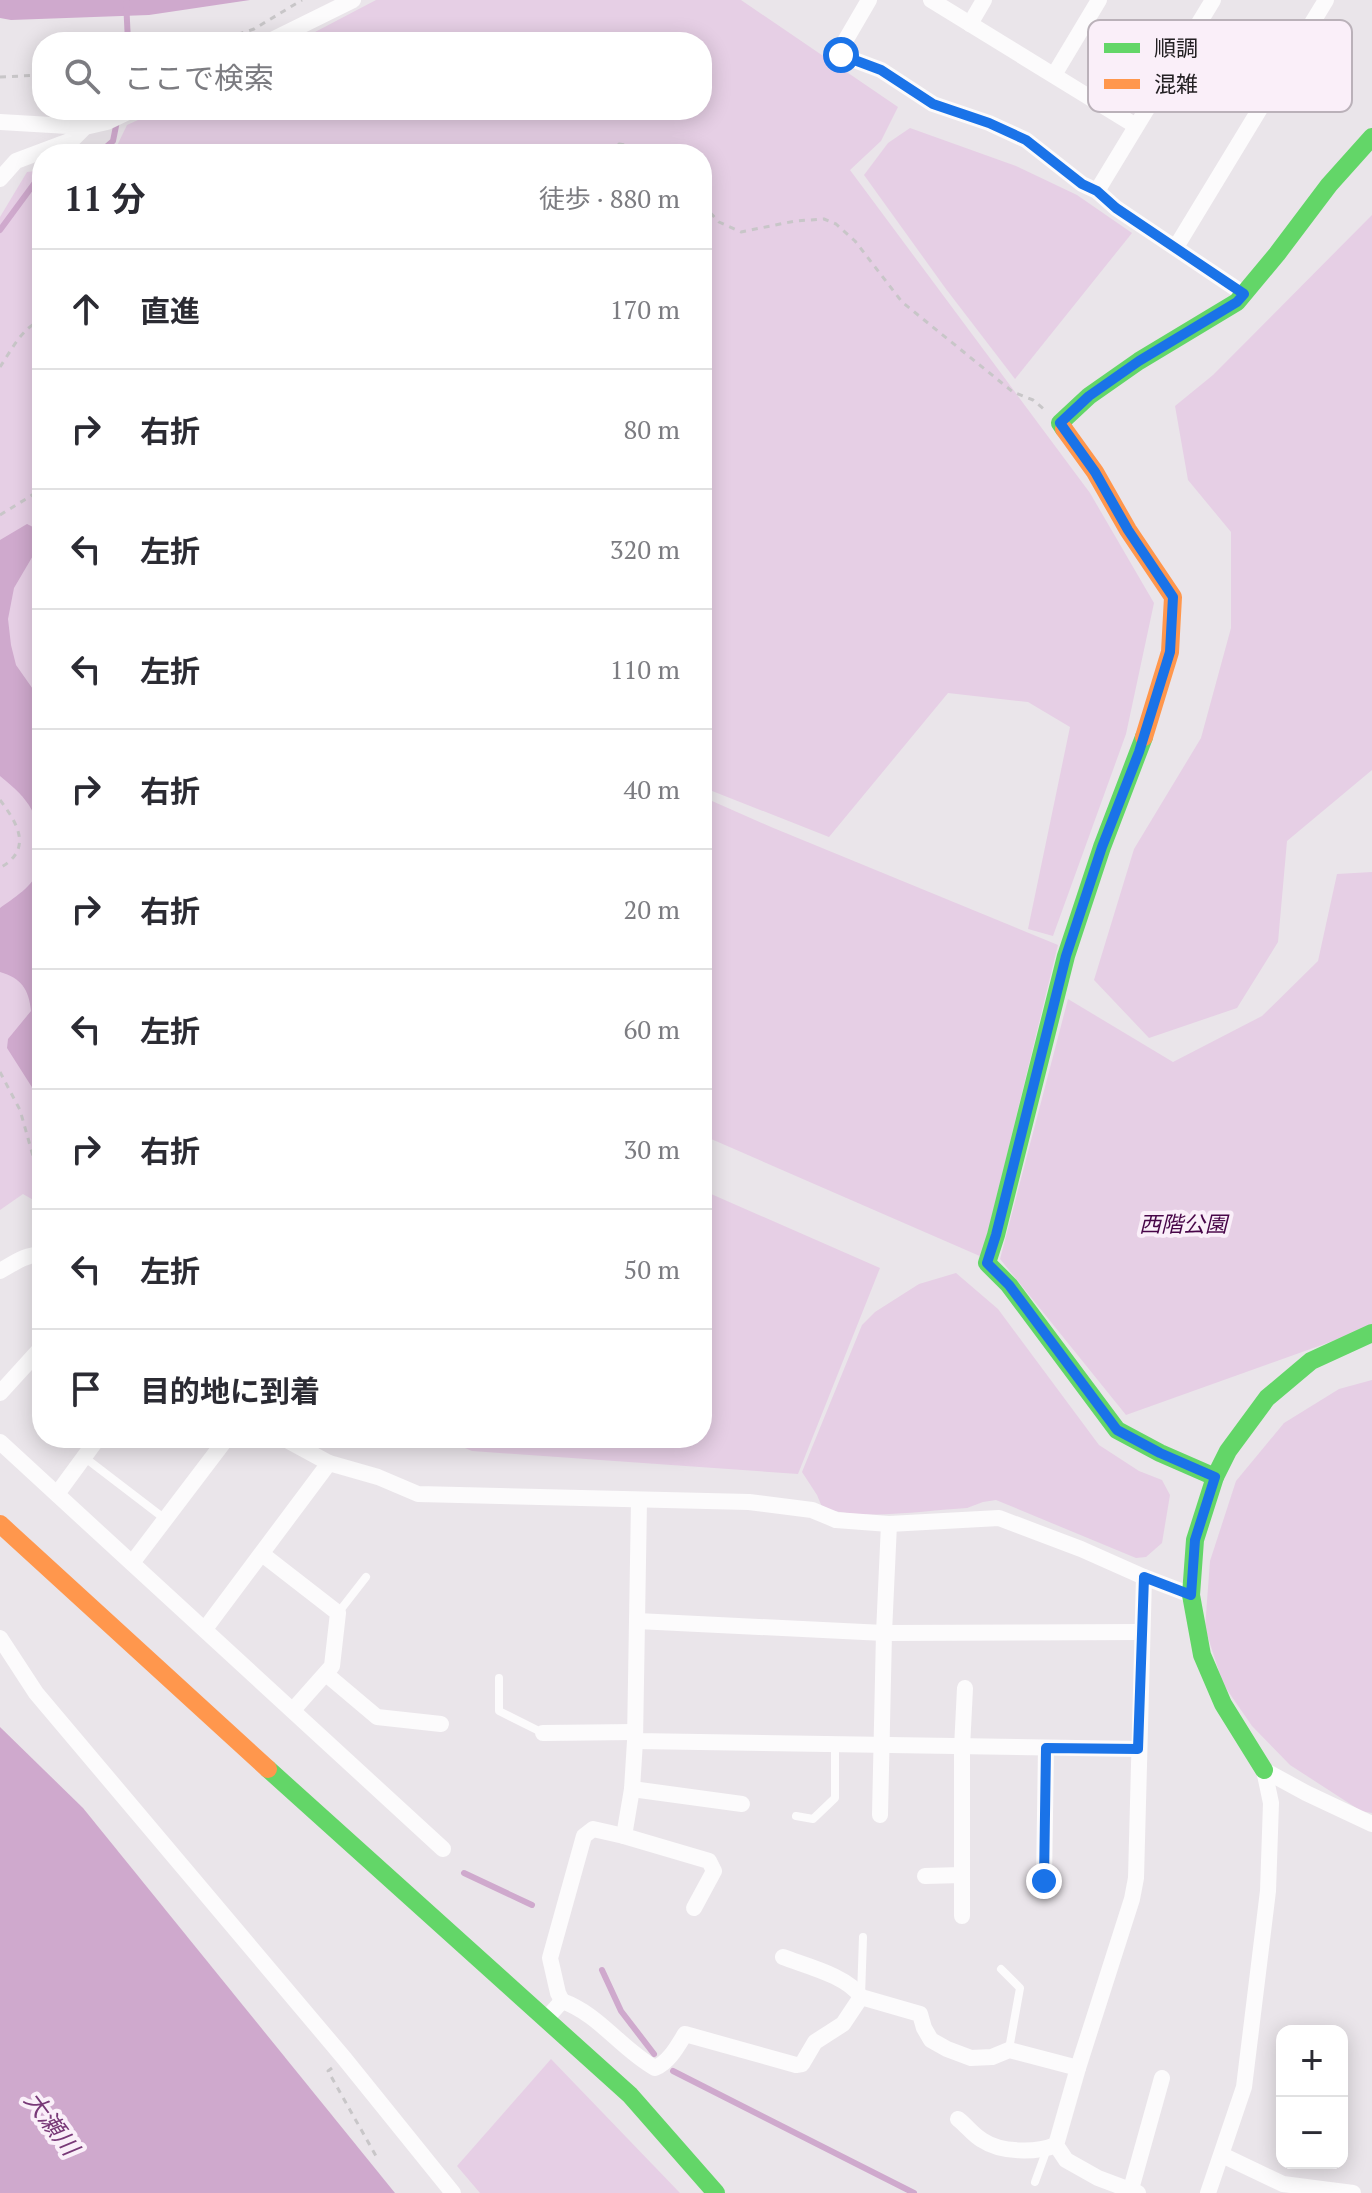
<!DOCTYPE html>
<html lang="ja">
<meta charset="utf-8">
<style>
body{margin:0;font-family:"PT Serif","Noto Sans JP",serif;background:#f7f7f7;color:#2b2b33}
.controls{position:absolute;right:24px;bottom:24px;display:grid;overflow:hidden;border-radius:16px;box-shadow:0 4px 20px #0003}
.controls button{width:72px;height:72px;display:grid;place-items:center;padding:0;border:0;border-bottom:2px solid #e1e1e2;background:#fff;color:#2b2b33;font:40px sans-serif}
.stop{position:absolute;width:24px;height:24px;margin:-18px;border:6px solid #1a73e8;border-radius:50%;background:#fff}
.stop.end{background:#1a73e8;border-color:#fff;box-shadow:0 2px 8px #0008}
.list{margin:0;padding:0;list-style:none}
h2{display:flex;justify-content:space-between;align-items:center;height:104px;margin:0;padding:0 32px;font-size:34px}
h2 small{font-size:26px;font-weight:400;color:#7c7c81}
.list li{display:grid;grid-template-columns:52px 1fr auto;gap:24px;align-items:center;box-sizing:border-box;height:120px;padding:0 32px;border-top:2px solid #e1e1e2}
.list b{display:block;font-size:30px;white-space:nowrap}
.list em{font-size:26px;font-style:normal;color:#7c7c81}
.icon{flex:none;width:44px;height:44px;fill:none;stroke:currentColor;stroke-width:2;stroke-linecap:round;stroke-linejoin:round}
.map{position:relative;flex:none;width:1372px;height:2193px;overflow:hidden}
.search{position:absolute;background:#fff;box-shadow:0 4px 20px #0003;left:32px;top:32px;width:680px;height:88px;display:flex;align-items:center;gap:20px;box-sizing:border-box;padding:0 28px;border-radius:32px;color:#7c7c81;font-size:30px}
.panel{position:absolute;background:#fff;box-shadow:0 4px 20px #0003;left:32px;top:144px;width:680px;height:1304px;border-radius:32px}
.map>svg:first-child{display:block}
.green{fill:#e6cfe5}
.water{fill:#cfa9cd}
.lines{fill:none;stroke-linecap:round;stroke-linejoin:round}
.stream{stroke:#cfa9cd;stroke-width:6}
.path{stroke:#c8c6c8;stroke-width:3;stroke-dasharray:6 6;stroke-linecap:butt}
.lane{stroke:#fcfbfc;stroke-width:8}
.street{stroke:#fcfbfc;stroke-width:16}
.fast{stroke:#63d668;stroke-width:18}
.slow{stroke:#ff974d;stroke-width:18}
.route{stroke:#1a73e8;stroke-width:10}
.labels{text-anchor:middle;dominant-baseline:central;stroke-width:8;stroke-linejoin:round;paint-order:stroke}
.park-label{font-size:22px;font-style:italic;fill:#470648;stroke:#faeff9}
.water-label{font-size:24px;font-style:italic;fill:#783977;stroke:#faeff9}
.key{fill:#faeff9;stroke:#bab1b9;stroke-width:2}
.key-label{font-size:22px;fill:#232023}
</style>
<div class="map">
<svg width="1372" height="2193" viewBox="0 0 1372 2193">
<rect width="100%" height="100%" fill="#eae5ea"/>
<g class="green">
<path d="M376 0H741L898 107 881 141 850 170 1090 493 1154 603 1126 734 1053 936 1028 929 1070 727 1028 702 948 693 829 837 702 787V154H113L127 125 160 110H702V42H296Z"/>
<path d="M910 128 1016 166 1077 195 1132 233 1015 379 946 289 864 175 888 143Z"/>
<path d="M42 170V1205L23 1194 0 1210V217L27 172Z"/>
<path d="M1372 215V770L1287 841 1278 942 1237 1008 1149 1038 1094 980 1134 849 1201 738 1231 628V532L1188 480 1175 406 1213 375Z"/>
<path d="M702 799 711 802 712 801 771 827 1058 945 982 1257 702 1135Z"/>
<path d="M1372 872V1327L1126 1415 1000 1259 1068 999 1173 1062 1262 1016 1318 961 1337 874Z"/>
<path d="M702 1190 880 1268 798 1474 472 1451 442 1438H702Z"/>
<path d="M956 1273 998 1309 1099 1445 1139 1471 1162 1480 1170 1495 1162 1543 1146 1557 1136 1558 996 1500 983 1502 967 1508C927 1510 858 1522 822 1507L817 1495 802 1472 862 1325 875 1312 919 1284Z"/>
<path d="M1372 1380V1813L1361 1811 1290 1765 1252 1726 1223 1684 1205 1628 1210 1561 1236 1481 1284 1423 1339 1389Z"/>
<path d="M551 2059 680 2193H480L457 2166Z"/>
</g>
<g class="water">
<path d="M0 0H250L149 15 11 20 0 18Z"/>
<path d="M27 524 33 527 41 542 14 588 8 619 11 645 16 665 42 702V854C40 815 30 800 0 776V540Z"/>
<path d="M42 863V1103L7 1048 8 1039 31 1011C29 989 21 978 0 972V908C18 895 35 885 42 863Z"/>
<path d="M0 1727 83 1808 395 2193H0Z"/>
</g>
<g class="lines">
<g class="stream">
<path d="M126 0 128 42"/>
<path d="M98 154 113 141 117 121"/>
<path d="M0 230 42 173"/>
<path d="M464 1873 532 1905"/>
<path d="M602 1970 621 2011 654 2054"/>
<path d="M673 2071 914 2193"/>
</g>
<g class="path">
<path d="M215 42 254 29 302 0"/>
<path d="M0 77 42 75"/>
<path d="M611 154 619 144 627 145 644 154"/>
<path d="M702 204 719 222 741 232 795 221 824 219 836 224 855 241 902 302 1013 392 1033 400 1045 410"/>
<path d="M0 367C11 351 22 327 42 320"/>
<path d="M0 515 42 489"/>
<path d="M42 589 36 622 42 652"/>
<path d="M0 800C18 824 33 849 0 868"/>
<path d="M0 1072 20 1110 33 1156 42 1166"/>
<path d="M332 2068 328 2071 376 2156"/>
</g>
<g class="lane">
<path d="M84 1457 165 1519"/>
<path d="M338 1613 366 1577"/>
<path d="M499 1678V1711L543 1733"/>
<path d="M796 1816 813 1819 835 1798V1745"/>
<path d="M1001 1969 1020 1988 1009 2049"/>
<path d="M861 1996 863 1937"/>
<path d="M1035 2182 1047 2149"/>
</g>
<g class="street">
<path d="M869 0 841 48V55L881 70 933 104 989 123 1026 140 1082 184 1097 191"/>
<path d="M931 0 1136 126"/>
<path d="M1213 0 1097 191 1116 208 1244 294"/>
<path d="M970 24 984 0"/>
<path d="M268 42 353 0"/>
<path d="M1054 75 1099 0"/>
<path d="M0 122 85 127"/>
<path d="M0 179 16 161 72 140 85 127 107 122 132 110"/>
<path d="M1176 247 1326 0"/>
<path d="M0 1271C13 1264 27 1253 42 1255"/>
<path d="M0 1393 42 1347"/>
<path d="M283 1438 329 1463 378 1477 418 1494 749 1502 812 1510 836 1520 889 1524 999 1518 1081 1549 1144 1577 1191 1595"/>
<path d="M0 1442 443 1849"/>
<path d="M57 1494 98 1438"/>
<path d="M639 1501 635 1741 1138 1749"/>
<path d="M262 1554 338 1613 332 1666 293 1710"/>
<path d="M132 1563 227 1438"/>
<path d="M637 1621 884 1633 1142 1632"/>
<path d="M205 1629 329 1463"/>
<path d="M0 1638 36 1693 344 2058 453 2193"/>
<path d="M326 1674 377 1717 441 1724"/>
<path d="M543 1733 635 1732"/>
<path d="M1264 1770 1306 1793 1372 1824"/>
<path d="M632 1789 742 1804"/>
<path d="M880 1815 884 1633 889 1524"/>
<path d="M624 1836 632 1789 635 1741"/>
<path d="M925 1876 962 1875"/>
<path d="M1044 1881 1046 1748"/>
<path d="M962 1916V1748L965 1688"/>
<path d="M783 1957C806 1966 848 1976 861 1997L920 2014 924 2028 931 2040 947 2049 971 2058 992 2057 1009 2050 1078 2068"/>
<path d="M562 2001 558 1993 550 1958 584 1836 593 1829 624 1836 709 1861 714 1871 694 1908"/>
<path d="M546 2019 562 2001C599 2014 621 2049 655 2068 669 2062 677 2047 685 2034L796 2065 802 2064 815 2042 843 2024 861 1997"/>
<path d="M958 2119C966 2125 973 2135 982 2140 1001 2153 1036 2153 1056 2145"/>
<path d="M1222 2155 1283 2184 1353 2193"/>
<path d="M1131 2189 1162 2078"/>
<path d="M1138 2193 1098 2178 1066 2160 1056 2145 1078 2068 1132 1899 1136 1878 1144 1577"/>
<path d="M1208 2193 1244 2087 1268 1891 1271 1803 1264 1770"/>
</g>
<g class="fast">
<path d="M1064 429 1060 423 1089 396 1139 361 1237 302 1277 254 1329 185 1372 137"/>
<path d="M1144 737 1102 847 1066 956 996 1235 987 1263 1009 1285 1117 1430 1160 1453 1215 1477"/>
<path d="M268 1769 630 2095 716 2193"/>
<path d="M1264 1770 1223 1704 1202 1655 1191 1595 1195 1540 1215 1477 1228 1451 1267 1398 1311 1361 1372 1333"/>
</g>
<g class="slow">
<path d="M1064 429 1095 472 1128 530 1173 597 1170 652 1144 737"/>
<path d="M0 1524 268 1769"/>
</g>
</g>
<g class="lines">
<path class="route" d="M841 55 881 70 933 104 989 123 1026 140 1082 184 1097 191 1116 208 1244 294 1237 302 1139 361 1089 396 1060 423 1095 472 1128 530 1173 597 1170 652 1139 752 1102 847 1066 956 996 1235 987 1263 1009 1285 1117 1430 1160 1453 1215 1477 1195 1540 1191 1595 1144 1577 1138 1749 1046 1748 1044 1881"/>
</g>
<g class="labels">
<g class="park-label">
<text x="1183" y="1223">西階公園</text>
</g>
<g class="water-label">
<text transform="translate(52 2123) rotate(53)">大瀬川</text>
</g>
</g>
<rect x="1088" y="20" width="264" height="92" rx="12" class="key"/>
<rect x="1104" y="43" width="36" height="10" fill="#63d668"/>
<rect x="1104" y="79" width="36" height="10" fill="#ff974d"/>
<g class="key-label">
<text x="1154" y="56">順調</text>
<text x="1154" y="92">混雑</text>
</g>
</svg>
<div class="controls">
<button>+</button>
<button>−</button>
</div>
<div class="stop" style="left:841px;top:55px"></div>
<div class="stop end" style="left:1044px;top:1881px"></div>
<div class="search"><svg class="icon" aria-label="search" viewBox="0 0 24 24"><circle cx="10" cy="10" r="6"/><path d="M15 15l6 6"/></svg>ここで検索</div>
<section class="panel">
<h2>11 分<small>徒歩 · 880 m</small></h2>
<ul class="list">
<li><svg class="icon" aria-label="ahead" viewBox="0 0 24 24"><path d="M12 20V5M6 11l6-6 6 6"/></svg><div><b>直進</b></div><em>170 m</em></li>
<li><svg class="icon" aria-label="right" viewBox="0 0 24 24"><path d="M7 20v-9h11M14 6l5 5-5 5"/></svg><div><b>右折</b></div><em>80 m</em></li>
<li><svg class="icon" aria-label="left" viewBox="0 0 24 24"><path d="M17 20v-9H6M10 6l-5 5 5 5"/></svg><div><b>左折</b></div><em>320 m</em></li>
<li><svg class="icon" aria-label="left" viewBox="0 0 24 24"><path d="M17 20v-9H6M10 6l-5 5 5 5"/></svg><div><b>左折</b></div><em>110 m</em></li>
<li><svg class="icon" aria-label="right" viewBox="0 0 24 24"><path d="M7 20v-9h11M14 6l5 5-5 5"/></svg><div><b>右折</b></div><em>40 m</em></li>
<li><svg class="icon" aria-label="right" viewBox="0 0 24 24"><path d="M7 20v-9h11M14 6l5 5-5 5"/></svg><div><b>右折</b></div><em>20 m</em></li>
<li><svg class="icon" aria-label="left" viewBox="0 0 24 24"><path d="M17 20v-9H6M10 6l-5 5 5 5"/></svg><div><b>左折</b></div><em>60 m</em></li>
<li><svg class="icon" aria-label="right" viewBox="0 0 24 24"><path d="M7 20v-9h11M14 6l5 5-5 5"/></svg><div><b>右折</b></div><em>30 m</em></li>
<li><svg class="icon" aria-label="left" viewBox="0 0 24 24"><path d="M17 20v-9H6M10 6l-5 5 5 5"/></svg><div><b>左折</b></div><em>50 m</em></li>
<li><svg class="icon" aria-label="arrive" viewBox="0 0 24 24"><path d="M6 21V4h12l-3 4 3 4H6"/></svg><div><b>目的地に到着</b></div></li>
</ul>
</section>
</div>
